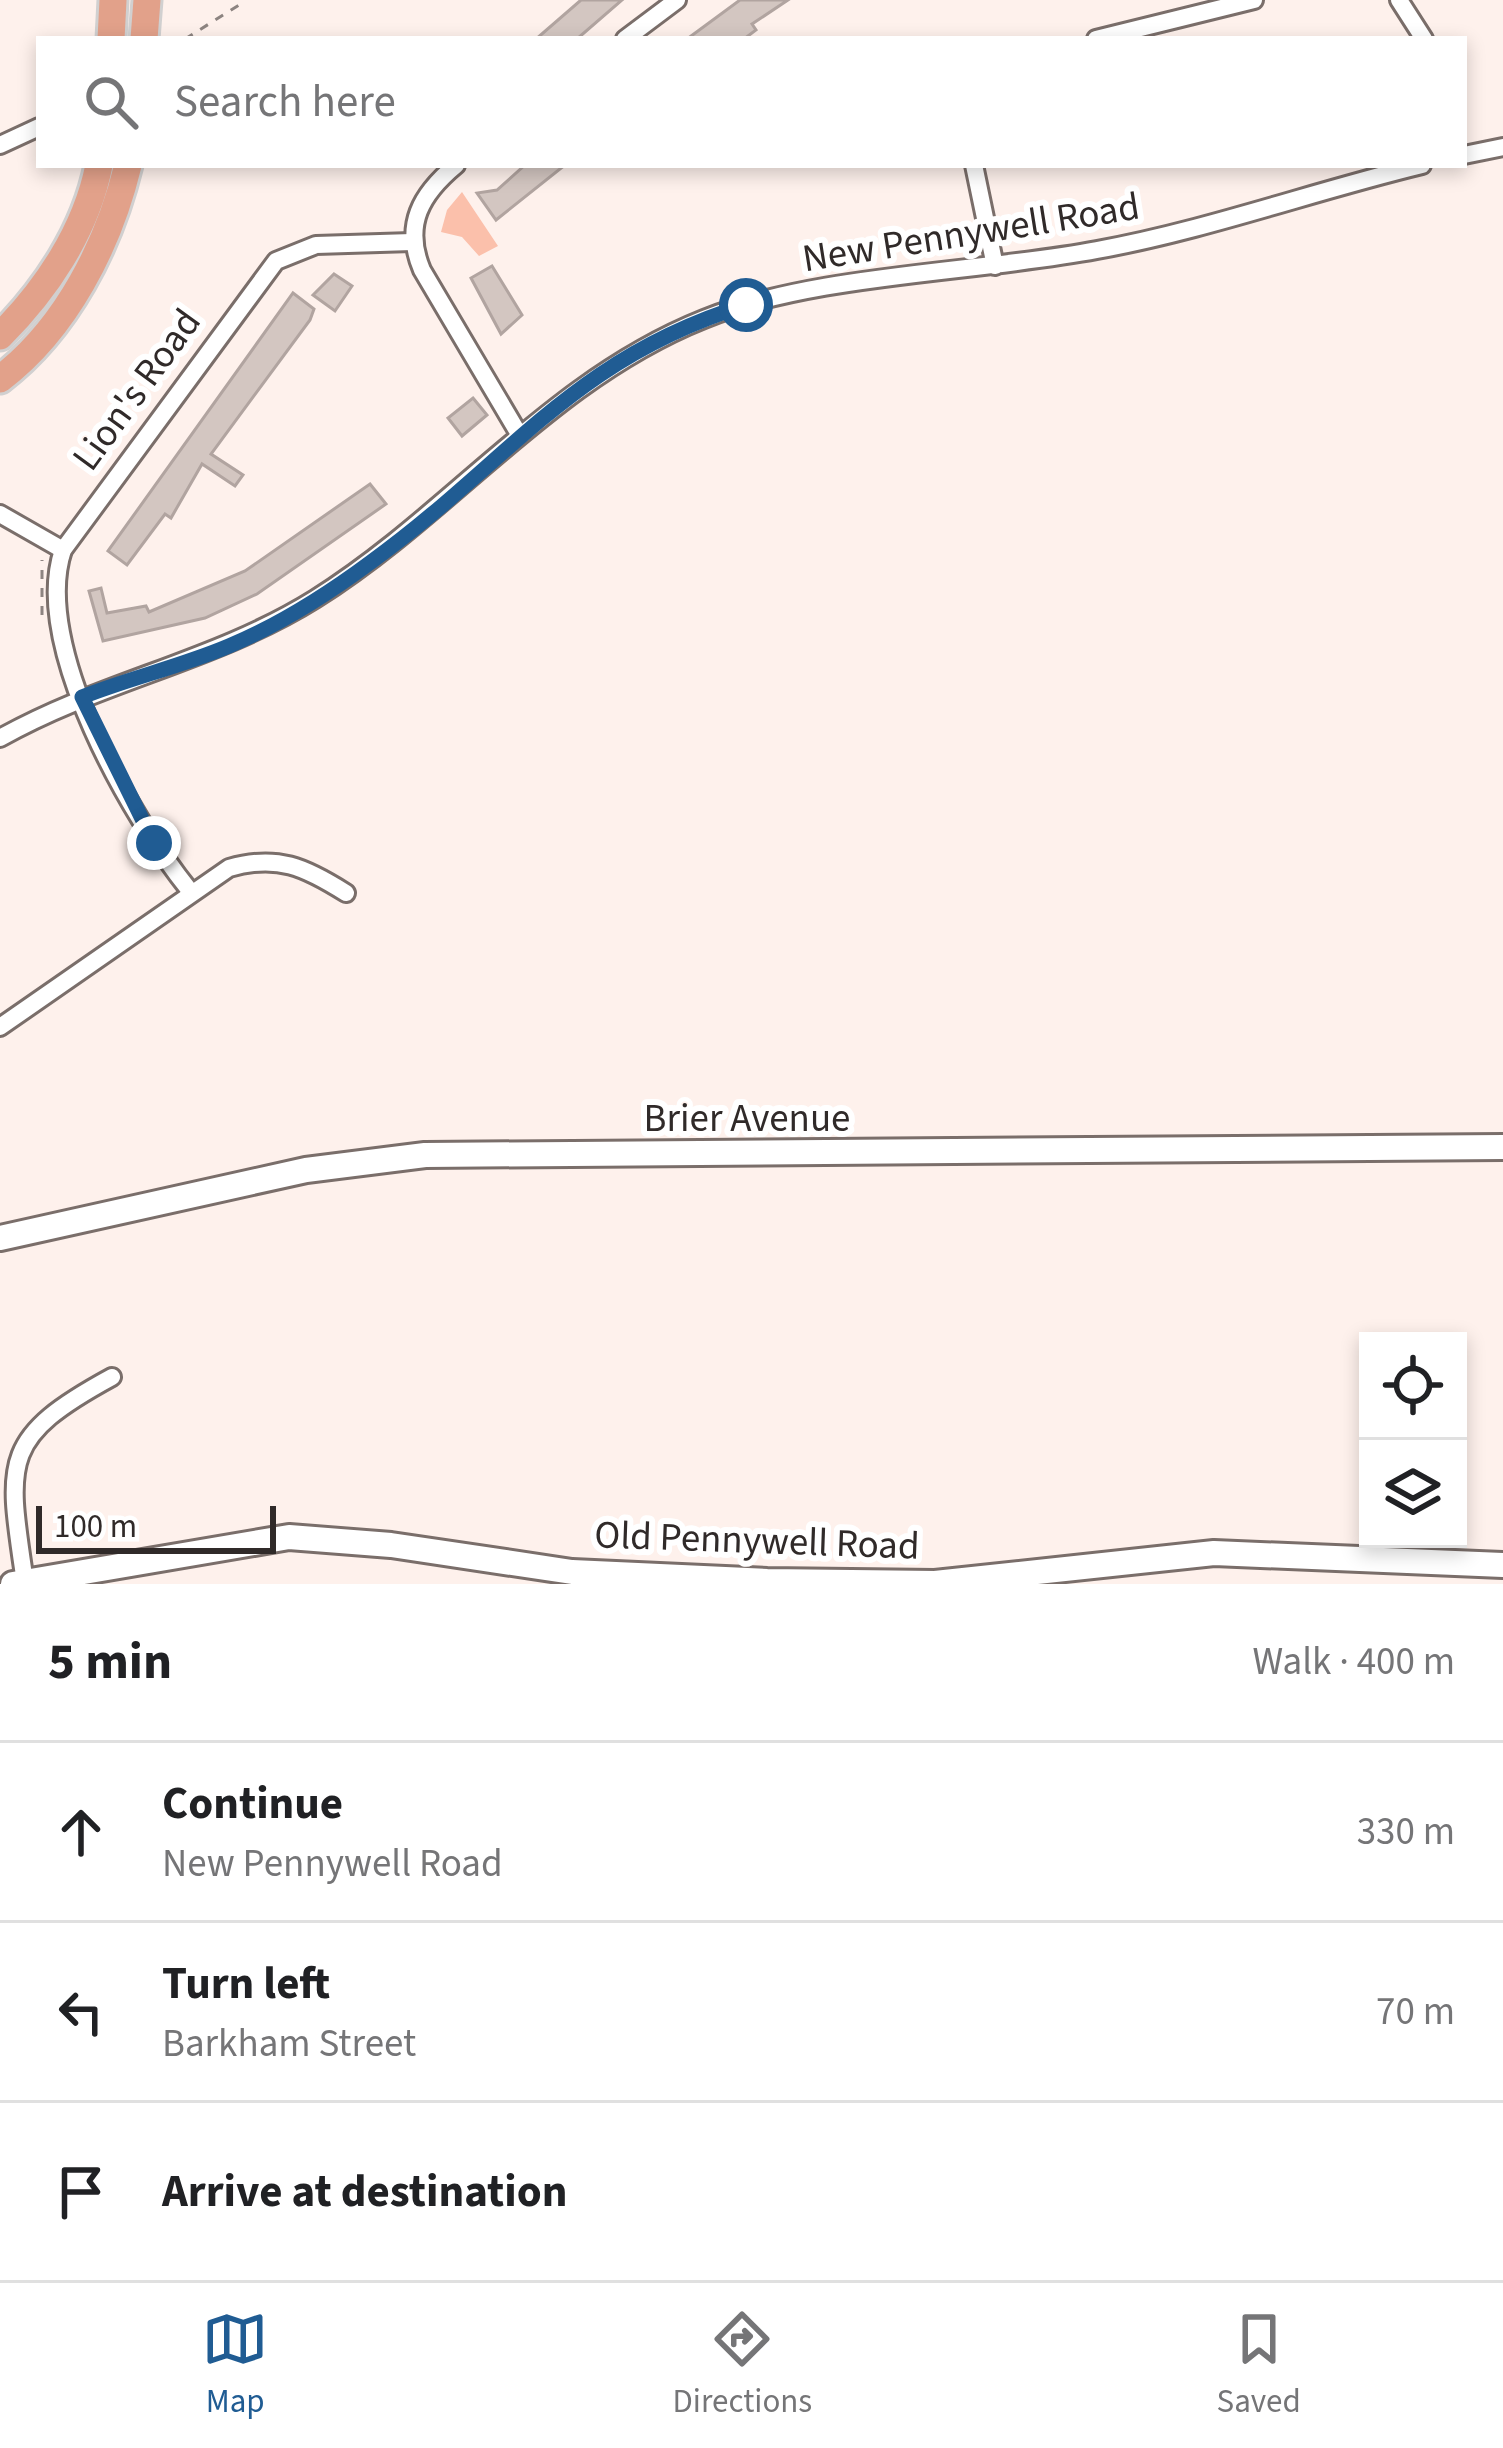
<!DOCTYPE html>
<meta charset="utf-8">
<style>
body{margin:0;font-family:"Source Sans 3",sans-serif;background:#f2f2f2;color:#202124}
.controls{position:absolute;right:36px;bottom:36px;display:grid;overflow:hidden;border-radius:0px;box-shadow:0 6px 18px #0003}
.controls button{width:108px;height:108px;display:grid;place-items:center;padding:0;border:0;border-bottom:3px solid #e0e0e0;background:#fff;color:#202124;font:60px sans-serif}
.scale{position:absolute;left:36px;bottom:30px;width:240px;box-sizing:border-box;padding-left:12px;border:6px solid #302a29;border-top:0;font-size:33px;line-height:42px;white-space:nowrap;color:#302a29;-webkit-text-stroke:9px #fff;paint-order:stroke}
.stop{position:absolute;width:36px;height:36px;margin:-27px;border:9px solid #205c93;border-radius:50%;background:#fff}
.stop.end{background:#205c93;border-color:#fff;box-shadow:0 3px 12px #0008}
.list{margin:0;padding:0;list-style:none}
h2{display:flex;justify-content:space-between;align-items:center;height:156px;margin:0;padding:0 48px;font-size:51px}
h2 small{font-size:39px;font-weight:400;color:#757577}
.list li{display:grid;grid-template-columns:78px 1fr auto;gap:36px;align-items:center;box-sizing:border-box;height:180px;padding:0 48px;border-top:3px solid #e0e0e0}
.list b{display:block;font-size:45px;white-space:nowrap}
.list p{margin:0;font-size:39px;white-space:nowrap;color:#757577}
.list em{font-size:39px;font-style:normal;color:#757577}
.icon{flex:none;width:66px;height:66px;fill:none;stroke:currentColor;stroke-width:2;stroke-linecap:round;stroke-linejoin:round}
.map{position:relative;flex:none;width:1503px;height:1584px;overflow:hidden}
.search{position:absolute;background:#fff;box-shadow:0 6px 18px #0003;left:36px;right:36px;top:36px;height:132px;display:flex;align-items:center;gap:30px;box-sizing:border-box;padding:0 42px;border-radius:0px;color:#757577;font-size:45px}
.sheet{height:696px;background:#fff}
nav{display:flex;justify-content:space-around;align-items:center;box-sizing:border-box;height:168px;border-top:3px solid #e0e0e0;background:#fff;font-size:33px;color:#757577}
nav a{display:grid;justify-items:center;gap:6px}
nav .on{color:#205c93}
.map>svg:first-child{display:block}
.green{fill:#fbc0ab}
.building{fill:#d3c6c1;stroke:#b1a4a0;stroke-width:3}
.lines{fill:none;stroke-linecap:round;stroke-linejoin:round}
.street-casing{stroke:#7a6e6a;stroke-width:22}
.secondary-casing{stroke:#7a6e6a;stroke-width:30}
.primary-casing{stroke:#d1d0d0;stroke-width:33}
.path{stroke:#8d8481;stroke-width:3;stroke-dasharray:9 9;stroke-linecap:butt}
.street{stroke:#fff;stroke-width:16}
.secondary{stroke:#fff;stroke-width:24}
.primary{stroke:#e2a18a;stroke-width:27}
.route{stroke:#205c93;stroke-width:15}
.labels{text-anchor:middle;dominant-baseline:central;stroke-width:12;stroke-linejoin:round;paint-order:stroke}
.street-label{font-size:39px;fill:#302a29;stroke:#fff}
</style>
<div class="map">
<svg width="1503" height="1584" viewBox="0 0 1503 1584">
<rect width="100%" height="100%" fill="#fef1ec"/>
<path class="green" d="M462 192 498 246 479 256 462 237 441 232 447 210Z"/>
<g class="building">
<path d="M581 0H622L577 39H536Z"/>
<path d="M740 0H788L752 24 756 30 744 39H687Z"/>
<path d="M525 165H565L496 220 477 193 497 190Z"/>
<path d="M492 266 522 315 501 334 471 278Z"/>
<path d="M334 274 352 286 335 311 313 295Z"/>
<path d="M293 293 314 309 310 320 211 454 243 475 235 486 202 464 171 518 165 514 127 565 108 551Z"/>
<path d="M473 398 487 415 462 436 448 418Z"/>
<path d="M370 484 386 504 257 594 205 618 103 641 89 591 101 588 107 613 146 606 149 612 245 571Z"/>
</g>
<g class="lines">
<defs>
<g id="street">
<path d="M1399 0 1424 39"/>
<path d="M625 39 677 0"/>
<path d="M1096 39 1254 0"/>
<path d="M0 145 39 127"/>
<path d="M1464 155 1503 147"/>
<path d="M456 165C421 194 403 225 422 270L519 434"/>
<path d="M974 165 995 266"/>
<path d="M0 514 63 550"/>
<path d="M0 738C101 681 216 661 315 599 452 513 551 380 704 319 815 274 976 273 1097 250 1207 230 1314 191 1422 165"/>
<path d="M190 891C131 818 31 645 63 550L276 261 316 245 412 242"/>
<path d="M0 1027 229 868C277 854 305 867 346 893"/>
<path d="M25 1582C7 1461 0 1438 112 1377"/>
</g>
<g id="secondary">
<path d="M0 1238 306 1170 425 1155 1503 1147"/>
<path d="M13 1584 289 1537 391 1545 572 1572 767 1581 935 1583 1214 1553 1503 1565"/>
</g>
<g id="primary">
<path d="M111 39 113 0"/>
<path d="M144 39 147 0"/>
<path d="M0 336C46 290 86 231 99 165"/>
<path d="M0 379C66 329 109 244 128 165"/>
</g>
</defs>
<use href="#street" class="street-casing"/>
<use href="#secondary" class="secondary-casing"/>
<use href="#primary" class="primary-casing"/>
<g class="path">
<path d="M185 39 239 5"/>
<path d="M42 615V560"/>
</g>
<use href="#street" class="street"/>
<use href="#secondary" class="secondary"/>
<use href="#primary" class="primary"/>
</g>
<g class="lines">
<path class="route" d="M154 843 82 697C130 678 182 666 229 646 279 625 328 594 371 562 508 463 573 358 746 305"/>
</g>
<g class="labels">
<g class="street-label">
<text transform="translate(971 233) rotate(-9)">New Pennywell Road</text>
<text transform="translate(137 390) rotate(-54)">Lion's Road</text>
<text x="747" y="1119">Brier Avenue</text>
<text transform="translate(757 1541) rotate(2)">Old Pennywell Road</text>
</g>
</g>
</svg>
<div class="controls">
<button><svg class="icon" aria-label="locate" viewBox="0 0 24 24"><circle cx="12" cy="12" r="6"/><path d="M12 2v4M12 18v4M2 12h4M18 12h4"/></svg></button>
<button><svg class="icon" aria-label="layers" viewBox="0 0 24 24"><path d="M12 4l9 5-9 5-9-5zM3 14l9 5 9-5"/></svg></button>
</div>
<div class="scale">100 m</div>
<div class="stop" style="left:746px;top:305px"></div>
<div class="stop end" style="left:154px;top:843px"></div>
<div class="search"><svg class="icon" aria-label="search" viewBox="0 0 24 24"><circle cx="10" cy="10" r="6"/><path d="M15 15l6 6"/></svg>Search here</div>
</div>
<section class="sheet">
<h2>5 min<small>Walk · 400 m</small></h2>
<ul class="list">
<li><svg class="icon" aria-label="ahead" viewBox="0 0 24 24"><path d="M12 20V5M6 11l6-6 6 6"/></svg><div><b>Continue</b><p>New Pennywell Road</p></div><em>330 m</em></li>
<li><svg class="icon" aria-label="left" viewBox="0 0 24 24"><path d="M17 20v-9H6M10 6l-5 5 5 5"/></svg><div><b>Turn left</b><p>Barkham Street</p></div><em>70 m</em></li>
<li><svg class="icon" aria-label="arrive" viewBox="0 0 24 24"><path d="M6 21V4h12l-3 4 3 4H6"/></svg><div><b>Arrive at destination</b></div></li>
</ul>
</section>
<nav>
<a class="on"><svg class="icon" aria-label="map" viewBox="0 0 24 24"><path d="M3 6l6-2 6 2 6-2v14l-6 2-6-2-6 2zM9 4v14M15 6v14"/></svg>Map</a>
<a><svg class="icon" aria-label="directions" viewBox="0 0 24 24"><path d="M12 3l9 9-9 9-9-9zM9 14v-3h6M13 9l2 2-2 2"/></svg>Directions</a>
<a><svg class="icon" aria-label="saved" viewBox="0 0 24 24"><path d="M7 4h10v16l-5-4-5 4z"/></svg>Saved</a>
</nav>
